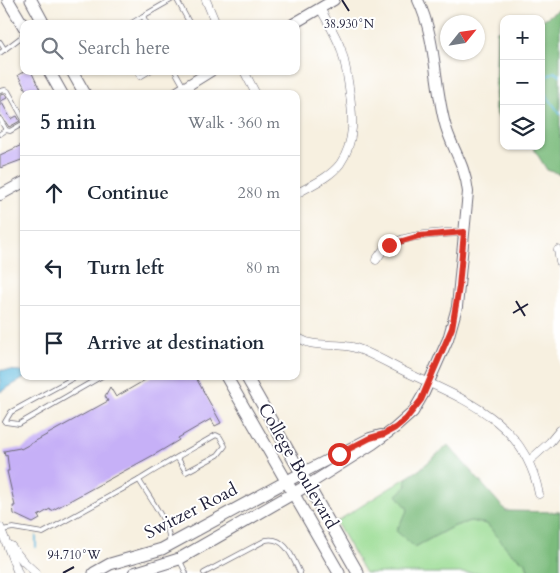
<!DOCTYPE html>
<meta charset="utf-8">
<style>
body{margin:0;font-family:Cardo,serif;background:#f6f6f7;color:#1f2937}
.controls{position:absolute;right:15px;top:15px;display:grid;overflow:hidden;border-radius:10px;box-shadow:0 1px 4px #0004}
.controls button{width:45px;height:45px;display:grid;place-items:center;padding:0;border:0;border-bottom:1px solid #e0e1e3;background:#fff;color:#1f2937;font:25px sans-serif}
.compass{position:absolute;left:440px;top:15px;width:45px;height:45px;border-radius:50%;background:#fff;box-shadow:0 1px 4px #0004;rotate:60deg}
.stop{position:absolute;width:15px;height:15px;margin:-11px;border:4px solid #d93025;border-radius:50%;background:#fff}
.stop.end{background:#d93025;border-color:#fff;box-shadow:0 1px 5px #0008}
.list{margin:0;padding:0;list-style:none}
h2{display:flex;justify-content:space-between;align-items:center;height:65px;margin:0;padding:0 20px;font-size:21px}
h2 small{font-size:16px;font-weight:400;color:#747a83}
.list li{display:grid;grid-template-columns:32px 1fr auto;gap:15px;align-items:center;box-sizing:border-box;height:75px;padding:0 20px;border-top:1px solid #e0e1e3}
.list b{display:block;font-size:19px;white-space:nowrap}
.list em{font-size:16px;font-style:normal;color:#747a83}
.icon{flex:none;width:28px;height:28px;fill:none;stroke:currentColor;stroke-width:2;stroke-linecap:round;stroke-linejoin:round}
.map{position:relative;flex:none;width:560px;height:573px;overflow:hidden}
.search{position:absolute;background:#fff;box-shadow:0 1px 4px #0004;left:20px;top:20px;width:280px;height:55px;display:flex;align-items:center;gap:12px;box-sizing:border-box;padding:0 18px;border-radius:10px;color:#747a83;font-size:19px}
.panel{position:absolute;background:#fff;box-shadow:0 1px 4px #0004;left:20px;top:90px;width:280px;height:290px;border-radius:10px}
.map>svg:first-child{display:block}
.green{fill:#9adc93;stroke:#5e7f67}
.forest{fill:#7bbc7d;stroke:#4e6f5c}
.water{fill:#61bbdf;stroke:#426e8d}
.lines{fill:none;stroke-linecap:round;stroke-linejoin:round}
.stream{stroke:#61bbdf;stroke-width:2}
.building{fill:#c6b0f7}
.service-casing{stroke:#6d6a75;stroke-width:5.5}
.minor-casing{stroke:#6d6a75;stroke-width:9}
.tertiary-casing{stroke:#6d6a75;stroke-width:12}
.secondary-casing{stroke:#6d6a75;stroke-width:13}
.service{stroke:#fff;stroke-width:4}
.minor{stroke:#fff;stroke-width:8}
.tertiary{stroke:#fff;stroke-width:10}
.secondary{stroke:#fff;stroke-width:11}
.route{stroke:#d93025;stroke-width:6}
.ticks{fill:none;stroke:#22223b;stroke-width:2}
.labels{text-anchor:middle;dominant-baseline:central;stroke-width:4;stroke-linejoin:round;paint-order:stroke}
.street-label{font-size:18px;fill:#22223b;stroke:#fff}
.ticks-label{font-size:12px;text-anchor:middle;fill:#22223b;stroke:#fff;stroke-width:4;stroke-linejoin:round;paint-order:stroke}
</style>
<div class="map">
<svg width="560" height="573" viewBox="0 0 560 573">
<rect width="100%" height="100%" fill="#fff"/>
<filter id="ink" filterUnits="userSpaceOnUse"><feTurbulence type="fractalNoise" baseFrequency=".02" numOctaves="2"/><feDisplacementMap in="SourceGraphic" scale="10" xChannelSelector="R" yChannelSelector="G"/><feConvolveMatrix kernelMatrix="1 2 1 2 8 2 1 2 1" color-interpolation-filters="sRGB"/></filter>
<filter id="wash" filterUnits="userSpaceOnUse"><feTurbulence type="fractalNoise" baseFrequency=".0096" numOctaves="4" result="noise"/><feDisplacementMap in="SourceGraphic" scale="20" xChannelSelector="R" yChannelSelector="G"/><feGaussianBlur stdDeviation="1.12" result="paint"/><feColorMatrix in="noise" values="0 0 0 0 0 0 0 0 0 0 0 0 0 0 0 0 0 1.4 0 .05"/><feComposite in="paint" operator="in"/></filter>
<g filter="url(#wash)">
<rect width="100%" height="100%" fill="#f7f0e0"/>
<path class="green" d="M406 478 408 509 415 547 452 527 470 521 487 524 510 552 526 563 529 573H365L336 522Z"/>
<g class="forest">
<path d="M560 9V174L547 170 532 146H541V21Z"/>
<path d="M504 29V124L501 125 495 109 497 31Z"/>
<path d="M448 445 506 511 560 512V573H529L526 563 510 552 487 524 470 521 452 527 415 547 396 531 408 509 397 495 407 486 406 478 419 470Z"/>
</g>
<path class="water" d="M0 370 21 371 24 373V376H28L0 392Z"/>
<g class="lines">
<g class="stream">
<path d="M560 75 554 72 543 79 542 89 560 114"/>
<path d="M36 547V536"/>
</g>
</g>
<g id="blocks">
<g class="building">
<path d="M25 71H31L42 94H28L18 75Z"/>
<path d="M5 94 7 98 1 101 11 119 17 116 20 121 9 127 0 114V95Z"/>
<path d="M24 144V159L0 168V155Z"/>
<path d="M152 376H195L221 423 215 426 211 419 178 438 179 440 159 452 51 511 50 509 38 516 40 519 33 523 14 514 13 506H15L7 471H9L7 455 5 456 4 451 20 448 21 449 108 401 105 396 110 387 116 397Z"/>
</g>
</g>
</g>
<g filter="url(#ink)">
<use href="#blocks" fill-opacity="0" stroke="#6d6a75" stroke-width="1"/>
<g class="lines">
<defs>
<g id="service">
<path d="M177 0 190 24"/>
<path d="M130 24 143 16"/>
<path d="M147 24 143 16 171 0"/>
<path d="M0 42 5 50"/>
<path d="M0 53 24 35"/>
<path d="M137 71 140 77 150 71"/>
<path d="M175 71 184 87"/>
<path d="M0 91 5 90 8 91 24 120"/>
<path d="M0 119 6 130"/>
<path d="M0 134 6 130 10 131 24 123"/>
<path d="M77 376 11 412 5 422 19 424 102 376"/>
<path d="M139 480C164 464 190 450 216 435L220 437 225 446 218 455 186 472 177 457"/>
<path d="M2 530 13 528 43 533 139 480C147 494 172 527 169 542"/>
<path d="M180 561 186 573"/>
<path d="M204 573 266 540C286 536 293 559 300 573"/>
</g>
<g id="minor">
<path d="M206 0 216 24"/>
<path d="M244 71 256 94"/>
<path d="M296 194C311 185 329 178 340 164 347 154 351 141 352 128 353 108 347 68 341 49 336 35 327 21 320 8"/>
<path d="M558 250 560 262"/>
<path d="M376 260C380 255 383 248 389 245 407 234 444 233 464 232"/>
<path d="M296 337C301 339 305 342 310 343 324 346 339 344 352 347 366 350 393 366 408 373 467 401 525 421 539 494"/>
<path d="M529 461 550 442 560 430"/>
<path d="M0 527 18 573"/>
<path d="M11 546 23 561 36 573"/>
</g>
<g id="tertiary">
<path d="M293 24 334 0"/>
<path d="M174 94 211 71"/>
<path d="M0 195 24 182"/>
<path d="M302 473 370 438 381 435"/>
<path d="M308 485 373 444 395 428 413 412 424 393 448 339 457 307 468 192C465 162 450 147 444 120 434 80 436 38 418 0"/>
</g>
<g id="secondary">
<path d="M8 0 24 27"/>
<path d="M31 0 44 24"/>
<path d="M49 71 62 94"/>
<path d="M72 71 85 94"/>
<path d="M226 376 339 573"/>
<path d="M246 376 358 573"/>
<path d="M94 573 110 564 162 549 302 473"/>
<path d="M134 573 179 559 308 485"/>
</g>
</defs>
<use href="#service" class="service-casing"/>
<use href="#minor" class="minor-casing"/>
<use href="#tertiary" class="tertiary-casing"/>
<use href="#secondary" class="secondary-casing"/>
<use href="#service" class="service"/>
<use href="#minor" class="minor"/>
<use href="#tertiary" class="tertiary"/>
<use href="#secondary" class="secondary"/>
</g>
</g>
<g class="lines" filter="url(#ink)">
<path class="route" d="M339 454 370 438 384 434 395 428 406 419 421 400 452 328 459 287 464 232 419 236 389 245"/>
</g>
<path class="ticks" d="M342 0 349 11M516 301 525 316M513 313 528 304M63 573 74 567"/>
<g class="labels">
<g class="street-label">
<text transform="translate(298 466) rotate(60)">College Boulevard</text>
<text transform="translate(191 511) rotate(-27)">Switzer Road</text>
</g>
</g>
<g class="ticks-label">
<text x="349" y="28">38.930°N</text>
<text x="74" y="559">94.710°W</text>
</g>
</svg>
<div class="controls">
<button>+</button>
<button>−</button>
<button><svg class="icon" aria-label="layers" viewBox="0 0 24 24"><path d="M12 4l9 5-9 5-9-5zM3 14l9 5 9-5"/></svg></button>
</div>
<svg class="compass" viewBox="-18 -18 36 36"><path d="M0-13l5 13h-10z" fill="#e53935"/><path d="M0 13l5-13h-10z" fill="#747a83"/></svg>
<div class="stop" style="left:339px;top:454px"></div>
<div class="stop end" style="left:389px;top:245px"></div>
<div class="search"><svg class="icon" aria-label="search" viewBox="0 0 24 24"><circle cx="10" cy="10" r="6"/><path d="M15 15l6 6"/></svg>Search here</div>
<section class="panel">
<h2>5 min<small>Walk · 360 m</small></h2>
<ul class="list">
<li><svg class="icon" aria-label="ahead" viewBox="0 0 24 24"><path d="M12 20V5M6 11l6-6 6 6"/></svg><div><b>Continue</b></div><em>280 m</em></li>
<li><svg class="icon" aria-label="left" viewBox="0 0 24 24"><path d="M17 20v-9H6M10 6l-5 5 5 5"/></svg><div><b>Turn left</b></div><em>80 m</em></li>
<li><svg class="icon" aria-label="arrive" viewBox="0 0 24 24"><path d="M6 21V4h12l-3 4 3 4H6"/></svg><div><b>Arrive at destination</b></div></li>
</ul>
</section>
</div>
